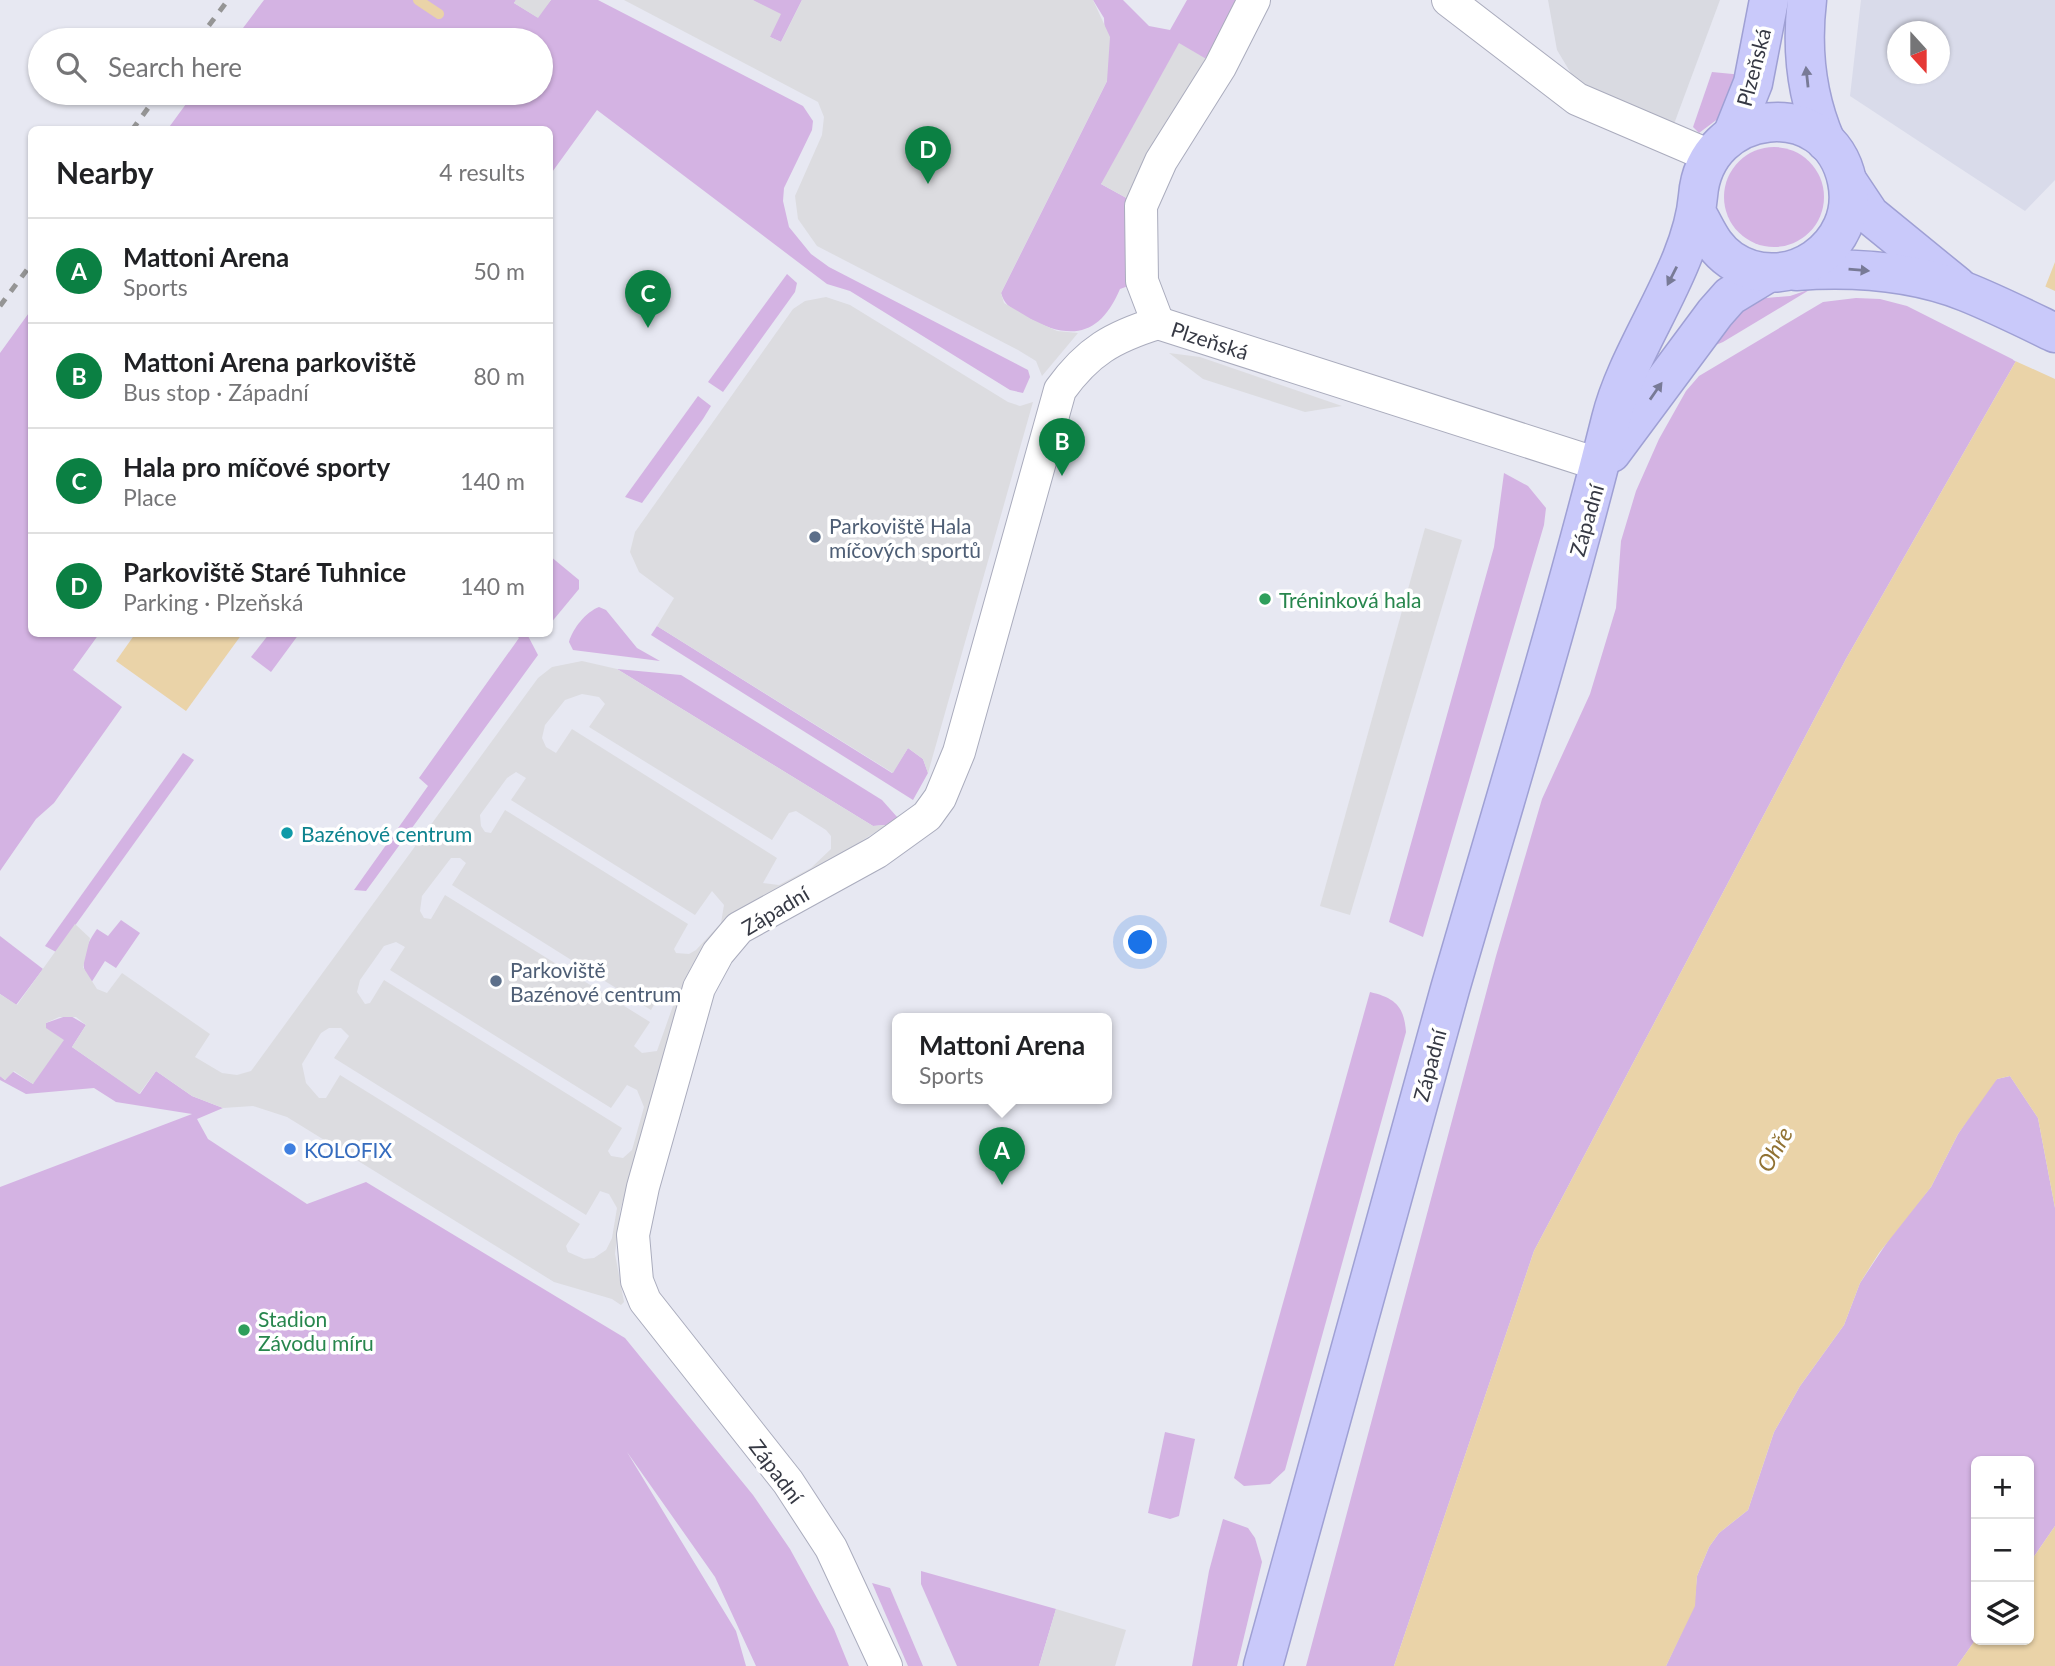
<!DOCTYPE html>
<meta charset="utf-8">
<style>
body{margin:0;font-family:Lato,sans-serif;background:#f2f2f2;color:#202124}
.controls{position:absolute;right:21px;bottom:21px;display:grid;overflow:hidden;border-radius:10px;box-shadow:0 2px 5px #0004}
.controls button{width:63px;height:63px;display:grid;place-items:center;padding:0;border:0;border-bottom:2px solid #e0e0e0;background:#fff;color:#202124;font:35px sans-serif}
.compass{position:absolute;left:1887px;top:21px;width:63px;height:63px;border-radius:50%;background:#fff;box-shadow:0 2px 5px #0004;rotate:159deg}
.you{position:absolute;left:1141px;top:943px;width:24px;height:24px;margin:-18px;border:5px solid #fff;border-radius:50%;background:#1a73e8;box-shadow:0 0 0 10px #1a73e833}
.badge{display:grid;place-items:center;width:46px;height:46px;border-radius:50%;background:#0b8043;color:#fff;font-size:23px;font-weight:700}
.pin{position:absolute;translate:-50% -58px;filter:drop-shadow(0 2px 4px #0008)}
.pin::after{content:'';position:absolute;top:37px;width:24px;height:21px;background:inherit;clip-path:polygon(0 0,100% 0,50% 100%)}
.popup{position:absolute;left:892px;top:1013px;width:220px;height:91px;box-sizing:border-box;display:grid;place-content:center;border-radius:10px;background:#fff;filter:drop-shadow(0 2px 5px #0005);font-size:23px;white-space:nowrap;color:#757577}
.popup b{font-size:26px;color:#202124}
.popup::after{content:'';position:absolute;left:50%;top:100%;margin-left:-14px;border:14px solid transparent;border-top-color:#fff}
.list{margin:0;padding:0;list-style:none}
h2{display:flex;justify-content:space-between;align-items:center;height:91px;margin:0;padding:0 28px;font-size:30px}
h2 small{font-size:23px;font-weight:400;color:#757577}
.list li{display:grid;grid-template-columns:46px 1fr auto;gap:21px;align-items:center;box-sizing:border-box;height:105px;padding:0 28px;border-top:2px solid #e0e0e0}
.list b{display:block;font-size:26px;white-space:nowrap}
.list p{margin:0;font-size:23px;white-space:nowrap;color:#757577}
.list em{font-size:23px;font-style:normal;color:#757577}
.icon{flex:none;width:38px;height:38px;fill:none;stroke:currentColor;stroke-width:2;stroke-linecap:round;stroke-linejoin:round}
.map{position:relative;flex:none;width:2055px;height:1666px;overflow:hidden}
.search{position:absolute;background:#fff;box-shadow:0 2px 5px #0004;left:28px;top:28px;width:525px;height:77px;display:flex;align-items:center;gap:18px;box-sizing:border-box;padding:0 24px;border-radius:38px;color:#757577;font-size:26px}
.panel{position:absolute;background:#fff;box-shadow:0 2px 5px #0004;left:28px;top:126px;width:525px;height:511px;border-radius:10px}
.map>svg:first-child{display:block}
.residential{fill:#d9dbea;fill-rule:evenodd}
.industrial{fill:#d9dae1}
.green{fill:#d4b3e3}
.parking{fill:#dcdce0;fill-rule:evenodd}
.water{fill:#ead3a8}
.pier{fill:#e7e8f2}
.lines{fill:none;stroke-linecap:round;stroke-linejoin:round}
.stream{stroke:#ead3a8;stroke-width:10}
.street-casing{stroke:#aaacbd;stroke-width:34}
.secondary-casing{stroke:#9fa0d4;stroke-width:41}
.street{stroke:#fff;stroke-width:32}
.secondary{stroke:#c9c9fa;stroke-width:38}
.rail{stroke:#959595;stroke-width:5;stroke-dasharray:9 9;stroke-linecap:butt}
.oneway{fill:#787a96}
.service-dot{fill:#5c6f8a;stroke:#fff;stroke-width:2.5}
.leisure-dot{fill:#2e9e5b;stroke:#fff;stroke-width:2.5}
.culture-dot{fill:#0f9aa8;stroke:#fff;stroke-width:2.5}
.shop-dot{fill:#3f7fe0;stroke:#fff;stroke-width:2.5}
.labels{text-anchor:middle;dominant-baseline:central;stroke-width:7;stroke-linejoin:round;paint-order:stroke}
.street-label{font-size:21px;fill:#363944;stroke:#fff}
.service-label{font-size:21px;fill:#4e5e75;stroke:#fff;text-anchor:start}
.leisure-label{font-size:21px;fill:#27864d;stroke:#fff;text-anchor:start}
.culture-label{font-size:21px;fill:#0d838f;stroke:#fff;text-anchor:start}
.shop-label{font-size:21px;fill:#366cbe;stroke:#fff;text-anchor:start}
.water-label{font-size:23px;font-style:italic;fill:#917232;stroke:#fff}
</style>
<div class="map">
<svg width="2055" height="1666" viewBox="0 0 2055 1666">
<rect width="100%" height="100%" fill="#e7e8f2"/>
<path class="residential" d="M1861 0H2055V180L2025 211 1850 96ZM1898 32H1940V74H1898Z"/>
<path class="industrial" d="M1548 0H1720L1674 124 1581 90 1557 50Z"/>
<g class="green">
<path d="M264 0H516L514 3 537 17 551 0H598L803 106 813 121 812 130 784 188 783 201 789 227 811 254 829 267 1028 370 1030 377 1023 393 1010 390 850 291 827 284 597 110 550 175V130H167L194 93H541V40H234Z"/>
<path d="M753 0H802L781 42 770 37Z"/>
<path d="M1093 0H1123L1149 26 1170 30 1187 0H1243L1203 62 1101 184 1141 206 1142 281 1120 289C1100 336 1071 341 1028 318 1016 312 1005 307 1001 293L1107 81 1104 18Z"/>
<path d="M1712 72 1743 75 1719 118 1699 133 1693 127Z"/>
<circle cx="1774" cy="197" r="50"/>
<path d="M787 274 797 283 795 292 723 392 708 382Z"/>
<path d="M1811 289 1723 342 1711 347 1716 324 1755 299 1790 296Z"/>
<path d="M1856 298 1880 299 1907 306 2016 361 1846 659 1534 1251 1394 1666H1306L1496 956 1542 799 1590 694 1616 608 1621 541 1636 491 1659 439 1686 391 1699 376 1823 302Z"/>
<path d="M31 310 32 634H99L73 670 122 707 54 803 36 819 0 871V353Z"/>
<path d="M698 396 711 406 703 419 642 503 625 497Z"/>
<path d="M1504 473 1528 486 1546 508 1544 525 1423 937 1389 922 1494 547Z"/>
<path d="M550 556 579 580V589L550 624Z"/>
<path d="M599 607 606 610 637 648 660 661 573 650 569 642C573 628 586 612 599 607Z"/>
<path d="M657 626 892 773 908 748 923 759 928 773 913 800 651 635Z"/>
<path d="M269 634H299L271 672 251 657Z"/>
<path d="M514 634H527L538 655 366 891 354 890 428 786 419 778 519 638Z"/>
<path d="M617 669 681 675 882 800 898 818 886 825 873 826Z"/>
<path d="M183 753 194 760 56 952 45 946Z"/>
<path d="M121 920 140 933 116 968 105 961 91 983C77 965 85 946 97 929L108 936Z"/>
<path d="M0 936 43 969 16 1005 0 994Z"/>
<path d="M1370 992C1395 998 1404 1006 1406 1032L1285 1470 1270 1484 1244 1486 1234 1478Z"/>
<path d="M69 1015 86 1025 72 1047 140 1094 156 1071 192 1096 223 1108 197 1119 208 1139 307 1204 366 1182 625 1338 753 1495 790 1549 834 1629 849 1666H756L715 1577 627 1452 736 1631 746 1666H0V1187L192 1114 116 1102 94 1088 26 1094 0 1080V1076L5 1080 12 1071 33 1084 46 1023Z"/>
<path d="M2010 1076 2038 1118 2055 1208V1526L2029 1564V1461H1976V1639L1957 1666H1666L1694 1606 1697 1576 1709 1547 1719 1533 1748 1510 1774 1432 1800 1386 1844 1325 1860 1283 1894 1232 1931 1187 1958 1134 1992 1083 1997 1079Z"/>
<path d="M1165 1432 1195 1439 1179 1516 1170 1519 1148 1513Z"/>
<path d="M1223 1519 1248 1528 1255 1538 1262 1562 1237 1666H1192L1209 1571Z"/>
<path d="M921 1571 1056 1609 1039 1666H957L921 1584Z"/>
<path d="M872 1583 890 1588 923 1666H908Z"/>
</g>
<g class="parking">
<path d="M516 0H551L538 18 514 3Z"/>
<path d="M624 0H753L781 14 770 37 781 42 802 0H1093L1110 37 1107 81 1001 293 1004 303 1031 319 1057 331 1078 333 1042 376 1036 361 1018 350 817 246 798 219 795 196 822 135 824 117 818 102Z"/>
<path d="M1179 43 1220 67 1141 206 1101 184Z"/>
<path d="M826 297 850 305 1008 402 1020 406 1033 402 928 773 923 759 908 748 893 773 657 626 674 598 639 572 630 552 635 532 793 309 805 301Z"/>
<path d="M1169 353 1200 357 1342 406 1305 412 1203 379Z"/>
<path d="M1425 528 1462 540 1350 915 1320 906Z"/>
<path d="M582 661 617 669 873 826 886 825 898 818 820 867 737 912 700 952 686 977 620 1211 615 1254 624 1302 621 1305 612 1299 554 1282 287 1117 253 1106 223 1108 192 1096 156 1071 139 1094 72 1047 86 1025 76 1017H59L46 1023V1028L64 1040 33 1084 14 1071 5 1080 0 1076V994L17 1005 75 924 90 938 83 967 97 989 107 993 122 973 210 1034 195 1057 222 1073 237 1075 251 1071 538 678 552 667ZM582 694 599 697 605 704 589 727 772 840 789 813 796 811 826 830 831 836V849L811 868 779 885 763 883 777 858 572 729 556 753 546 747 542 738 545 725 565 700ZM516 772 526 778 511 800 695 915 712 891 724 905 721 923 696 950 689 954 676 953 674 949 688 924 505 810 491 833 485 832 481 826 480 815 507 778ZM451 858H460L466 863 452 885 651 1010 664 987H670L674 1003 657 1051 642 1053 634 1046 650 1022 445 895 431 919 424 918 420 911 422 896ZM396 942 405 947 390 970 611 1108 627 1085 637 1090 644 1107 632 1150 623 1158 611 1156 608 1151 622 1128 384 980 370 1003 365 1004 357 992 360 980 384 946ZM329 1028H341L349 1036 334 1058 586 1215 600 1191 609 1194 617 1208 612 1238 606 1250 594 1258 584 1259 568 1252 566 1246 580 1224 340 1075 326 1098H319L306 1083 302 1064 321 1033Z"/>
<path d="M1056 1609 1126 1630 1115 1666H1039Z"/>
</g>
<g class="water">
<path d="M2055 262V1208L2038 1118 2010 1076 1997 1079 1958 1134 1931 1187 1879 1253 1860 1283 1844 1325 1800 1386 1774 1432 1748 1510 1719 1533 1709 1547 1697 1576 1695 1606 1666 1666H1394L1534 1251 1846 659 2016 361Z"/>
<path d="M135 634H242L186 711 116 661Z"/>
<path d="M2055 1526V1666H1957L1976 1639 2029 1640V1564Z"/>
</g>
<path class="pier" d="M2042 285 2055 291V379L2013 360Z"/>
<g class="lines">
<path class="stream" d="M418 0 439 14"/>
<defs>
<g id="street">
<path d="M1448 0 1577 99 1710 156"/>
<path d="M1158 323 1601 465"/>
<path d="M1158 323 1142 281 1141 206 1161 161 1220 67 1254 0"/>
<path d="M886 1666 831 1548 788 1482 645 1301 637 1281 633 1235 643 1187 699 988 718 953 739 928 877 852 927 816 940 798 959 752 1060 390C1088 351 1113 337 1158 323"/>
</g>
<g id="secondary">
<path d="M1807 0C1801 50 1806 96 1826 142"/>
<path d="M1733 133 1753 83 1769 0"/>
<path d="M1848 182 1870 215 1957 286"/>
<path d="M1796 271C1852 267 1913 271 1966 292 1996 304 2026 319 2055 333"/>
<path d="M1611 453 1715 313 1730 296 1768 273"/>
<path d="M1263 1666C1325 1440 1386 1214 1450 989 1505 799 1563 611 1611 419 1629 346 1692 269 1698 196 1705 107 1829 94 1847 181 1861 247 1786 297 1731 260 1712 247 1707 230 1696 212"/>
</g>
</defs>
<use href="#street" class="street-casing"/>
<use href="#secondary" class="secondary-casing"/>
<use href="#street" class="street"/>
<use href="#secondary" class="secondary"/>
<g class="rail">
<path d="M198 40 228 0"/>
<path d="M132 130 159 93"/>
<path d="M0 306 32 263"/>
</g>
</g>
<defs><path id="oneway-solid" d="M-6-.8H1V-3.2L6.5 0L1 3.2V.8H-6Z" transform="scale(1.75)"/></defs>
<g class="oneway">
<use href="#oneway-solid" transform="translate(1807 77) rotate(-96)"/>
<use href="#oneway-solid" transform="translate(1859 270) rotate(5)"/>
<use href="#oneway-solid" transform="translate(1672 276) rotate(117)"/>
<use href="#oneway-solid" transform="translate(1656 391) rotate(-55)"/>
</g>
<g class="service-dot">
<circle cx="815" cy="537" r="7"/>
<circle cx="496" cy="981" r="7"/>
</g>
<g class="leisure-dot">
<circle cx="1265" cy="599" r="7"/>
<circle cx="244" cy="1330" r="7"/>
</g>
<circle class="culture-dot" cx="287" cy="833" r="7"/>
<circle class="shop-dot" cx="290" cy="1149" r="7"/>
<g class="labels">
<g class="street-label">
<text transform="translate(1753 67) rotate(-75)">Plzeňská</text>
<text transform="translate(1210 340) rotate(18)">Plzeňská</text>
<text transform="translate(1586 520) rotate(-74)">Západní</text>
<text transform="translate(775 910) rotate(-31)">Západní</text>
<text transform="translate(1429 1065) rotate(-75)">Západní</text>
<text transform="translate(777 1471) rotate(53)">Západní</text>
</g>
<g class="service-label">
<text x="829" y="525">Parkoviště Hala<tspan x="829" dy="24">míčových sportů</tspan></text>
<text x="510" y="969">Parkoviště<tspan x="510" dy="24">Bazénové centrum</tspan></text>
</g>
<g class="leisure-label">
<text x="1279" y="599">Tréninková hala</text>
<text x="258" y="1318">Stadion<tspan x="258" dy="24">Závodu míru</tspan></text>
</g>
<g class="culture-label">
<text x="301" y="833">Bazénové centrum</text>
</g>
<g class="shop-label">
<text x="304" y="1149">KOLOFIX</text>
</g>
<g class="water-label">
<text transform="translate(1774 1149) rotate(-60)">Ohře</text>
</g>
</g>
</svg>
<div class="controls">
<button>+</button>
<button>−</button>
<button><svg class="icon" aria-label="layers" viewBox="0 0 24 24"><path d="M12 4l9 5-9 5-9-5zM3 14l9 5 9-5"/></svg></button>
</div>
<svg class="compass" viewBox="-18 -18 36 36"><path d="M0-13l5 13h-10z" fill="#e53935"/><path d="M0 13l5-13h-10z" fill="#757577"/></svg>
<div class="you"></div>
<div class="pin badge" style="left:1002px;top:1185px">A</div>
<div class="popup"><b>Mattoni Arena</b>Sports</div>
<div class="pin badge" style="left:1062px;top:476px">B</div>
<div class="pin badge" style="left:648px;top:328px">C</div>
<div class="pin badge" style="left:928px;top:184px">D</div>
<div class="search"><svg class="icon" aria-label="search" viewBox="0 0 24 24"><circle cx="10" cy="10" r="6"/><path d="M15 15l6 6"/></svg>Search here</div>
<section class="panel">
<h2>Nearby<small>4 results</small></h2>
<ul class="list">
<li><span class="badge">A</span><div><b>Mattoni Arena</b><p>Sports</p></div><em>50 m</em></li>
<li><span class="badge">B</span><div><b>Mattoni Arena parkoviště</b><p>Bus stop · Západní</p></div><em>80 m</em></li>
<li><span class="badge">C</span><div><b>Hala pro míčové sporty</b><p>Place</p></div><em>140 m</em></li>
<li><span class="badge">D</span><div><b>Parkoviště Staré Tuhnice</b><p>Parking · Plzeňská</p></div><em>140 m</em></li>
</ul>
</section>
</div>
